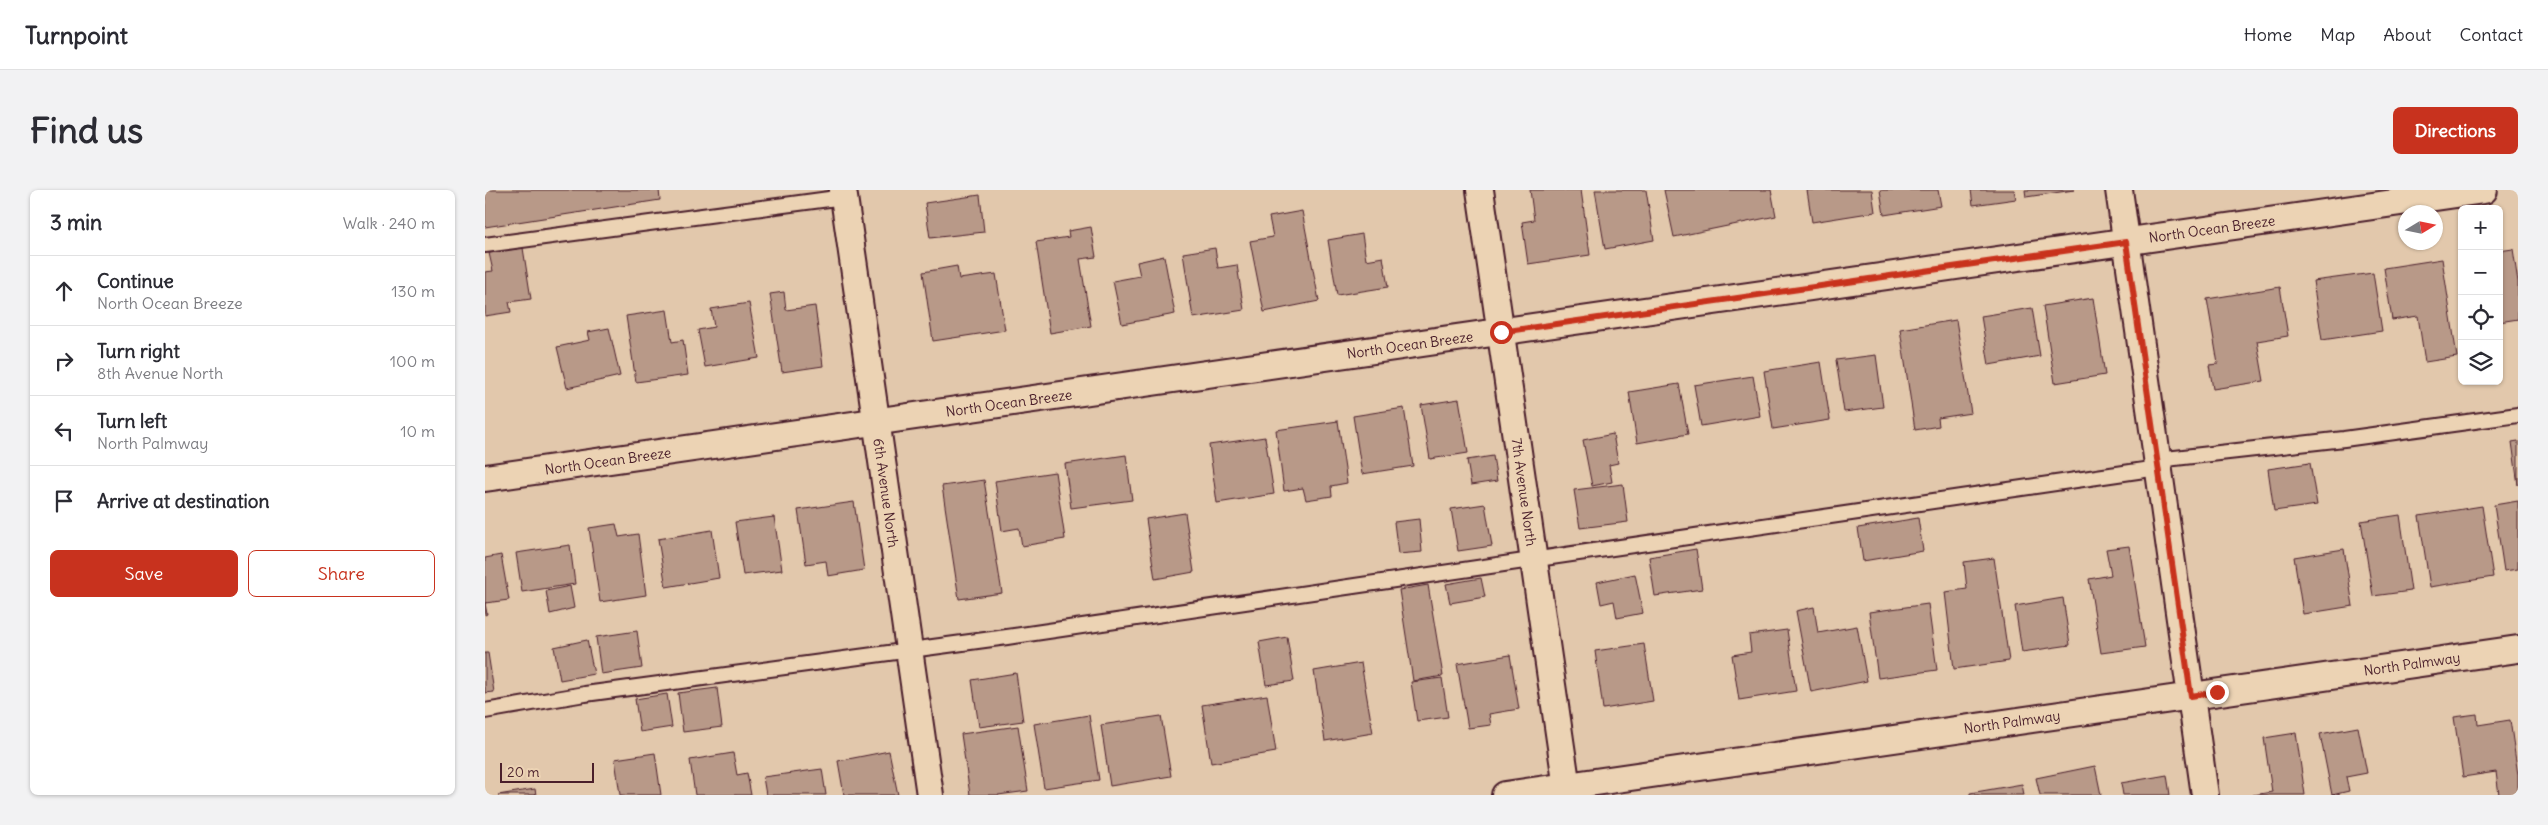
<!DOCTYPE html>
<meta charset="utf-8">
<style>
body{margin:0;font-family:Delius,sans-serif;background:#f2f2f3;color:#2b2b33}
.controls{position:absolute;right:15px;top:15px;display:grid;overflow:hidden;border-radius:8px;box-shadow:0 1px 4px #0004}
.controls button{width:45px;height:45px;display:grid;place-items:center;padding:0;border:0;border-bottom:1px solid #e1e1e2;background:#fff;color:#2b2b33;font:25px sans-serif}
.compass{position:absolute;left:1913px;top:15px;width:45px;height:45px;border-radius:50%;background:#fff;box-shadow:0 1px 4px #0004;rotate:80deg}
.scale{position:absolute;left:15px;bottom:12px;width:94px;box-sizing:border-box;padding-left:5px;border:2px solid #4a1f2b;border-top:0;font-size:14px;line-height:18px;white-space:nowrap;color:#4a1f2b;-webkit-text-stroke:4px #ecd3b4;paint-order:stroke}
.stop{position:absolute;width:15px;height:15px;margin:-11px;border:4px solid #c8321e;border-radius:50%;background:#fff}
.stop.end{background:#c8321e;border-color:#fff;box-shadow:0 1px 5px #0008}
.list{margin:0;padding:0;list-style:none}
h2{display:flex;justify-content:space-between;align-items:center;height:65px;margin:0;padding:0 20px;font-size:21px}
h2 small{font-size:16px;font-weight:400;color:#7c7c81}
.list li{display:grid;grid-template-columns:32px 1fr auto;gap:15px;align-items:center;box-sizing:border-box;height:70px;padding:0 20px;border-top:1px solid #e1e1e2}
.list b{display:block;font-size:19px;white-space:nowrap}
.list p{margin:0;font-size:16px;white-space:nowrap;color:#7c7c81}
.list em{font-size:16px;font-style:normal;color:#7c7c81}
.actions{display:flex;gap:10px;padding:15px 20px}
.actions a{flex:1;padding:11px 0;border:1px solid #c8321e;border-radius:8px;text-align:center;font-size:18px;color:#c8321e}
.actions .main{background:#c8321e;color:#fff}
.icon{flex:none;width:28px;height:28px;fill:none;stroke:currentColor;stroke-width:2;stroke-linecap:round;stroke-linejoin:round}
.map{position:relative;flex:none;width:2033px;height:605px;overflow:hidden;border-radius:8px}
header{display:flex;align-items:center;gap:30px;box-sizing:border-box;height:70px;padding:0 25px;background:#fff;border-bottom:1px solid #e1e1e2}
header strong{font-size:24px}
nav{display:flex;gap:28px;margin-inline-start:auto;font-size:18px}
.intro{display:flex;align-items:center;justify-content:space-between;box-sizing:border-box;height:120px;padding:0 30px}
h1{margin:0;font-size:35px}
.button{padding:12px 22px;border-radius:8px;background:#c8321e;color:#fff;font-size:18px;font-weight:700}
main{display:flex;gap:30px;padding:0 30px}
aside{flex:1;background:#fff;border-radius:8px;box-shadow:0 1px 4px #0004}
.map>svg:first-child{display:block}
.building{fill:#b89988;stroke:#4a1f2b}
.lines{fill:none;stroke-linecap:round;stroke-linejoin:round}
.lane-casing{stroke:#4a1f2b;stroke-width:18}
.street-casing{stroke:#4a1f2b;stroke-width:30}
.lane{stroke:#ecd3b4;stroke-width:14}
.street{stroke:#ecd3b4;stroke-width:26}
.route{stroke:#c8321e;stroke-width:6}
.labels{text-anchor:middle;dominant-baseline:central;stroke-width:4.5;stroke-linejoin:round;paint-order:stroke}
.street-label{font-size:14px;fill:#4a1f2b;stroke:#ecd3b4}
</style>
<header>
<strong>Turnpoint</strong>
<nav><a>Home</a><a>Map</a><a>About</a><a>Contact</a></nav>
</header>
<div class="intro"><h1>Find us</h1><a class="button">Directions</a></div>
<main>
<aside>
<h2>3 min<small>Walk · 240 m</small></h2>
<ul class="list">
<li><svg class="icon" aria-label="ahead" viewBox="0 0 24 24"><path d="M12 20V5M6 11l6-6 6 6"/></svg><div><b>Continue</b><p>North Ocean Breeze</p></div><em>130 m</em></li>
<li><svg class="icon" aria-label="right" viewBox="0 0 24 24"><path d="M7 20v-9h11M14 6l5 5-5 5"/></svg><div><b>Turn right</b><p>8th Avenue North</p></div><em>100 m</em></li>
<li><svg class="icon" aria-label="left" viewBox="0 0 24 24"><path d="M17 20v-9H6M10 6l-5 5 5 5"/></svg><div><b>Turn left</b><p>North Palmway</p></div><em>10 m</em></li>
<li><svg class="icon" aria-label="arrive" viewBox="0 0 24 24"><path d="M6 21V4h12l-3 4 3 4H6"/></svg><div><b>Arrive at destination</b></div></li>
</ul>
<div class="actions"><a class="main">Save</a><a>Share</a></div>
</aside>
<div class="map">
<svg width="2033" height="605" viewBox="0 0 2033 605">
<rect width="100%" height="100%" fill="#e2c8ac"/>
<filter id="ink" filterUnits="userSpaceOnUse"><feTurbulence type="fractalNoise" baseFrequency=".02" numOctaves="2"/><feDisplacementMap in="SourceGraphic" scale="10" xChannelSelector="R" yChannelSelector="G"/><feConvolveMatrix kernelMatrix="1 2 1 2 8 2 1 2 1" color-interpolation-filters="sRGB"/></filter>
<g filter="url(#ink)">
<g class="building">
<path d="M0 0H174L175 10 0 37Z"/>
<path d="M1045 0H1096L1105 65 1043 74 1037 32 1049 30Z"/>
<path d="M1110 0H1161L1169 50 1120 59Z"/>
<path d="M1179 0H1286L1291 26 1189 47Z"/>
<path d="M1322 0H1387L1390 22 1327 32Z"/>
<path d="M1395 0H1453L1456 16 1399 25Z"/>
<path d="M1486 0H1529L1531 9 1488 15Z"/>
<path d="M1540 0H1589L1541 7Z"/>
<path d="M495 5 499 42 445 48 440 13Z"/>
<path d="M817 21 834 111 779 122 765 51 788 47 784 27Z"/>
<path d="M606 37 611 67 595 69 606 136 565 143 551 52 584 47 583 41Z"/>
<path d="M877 44 881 70 898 67 903 97 852 105 843 50Z"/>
<path d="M38 58 46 109 24 112 26 122 0 126V82L8 81 4 63Z"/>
<path d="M730 58 733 78 752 75 759 120 708 128 698 63Z"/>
<path d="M2028 59 2033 92V129L2014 132V61Z"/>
<path d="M679 66 690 124 637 134 628 91 655 86 652 72Z"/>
<path d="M1957 69 1972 167 1940 172 1933 126 1907 130 1899 78Z"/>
<path d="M472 76 474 89 511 84 520 140 448 151 438 82Z"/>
<path d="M1888 83 1897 141 1837 150 1828 91Z"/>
<path d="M1795 97 1803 146 1772 151 1779 191 1728 199 1724 175 1733 174 1722 109Z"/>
<path d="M299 102 301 120 330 116 338 176 297 182 285 104Z"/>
<path d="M1608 108 1620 185 1570 193 1558 116Z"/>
<path d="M264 113 274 168 220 177 213 140 229 137 226 119Z"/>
<path d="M1547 118 1555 166 1504 175 1496 126Z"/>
<path d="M182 120 187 152 198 150 203 185 151 192 141 126Z"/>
<path d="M1471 130 1486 223 1453 228 1454 236 1430 240 1415 139Z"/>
<path d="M124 138 135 186 82 198 72 157 105 150 103 142Z"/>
<path d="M1391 165 1398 217 1359 222 1351 170Z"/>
<path d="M1336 172 1345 230 1288 239 1279 181Z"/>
<path d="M1268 186 1275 226 1216 236 1209 195Z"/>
<path d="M1194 194 1203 244 1152 253 1144 202Z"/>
<path d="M974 209 983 263 945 269 936 215Z"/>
<path d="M919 218 928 276 877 284 868 226Z"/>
<path d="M853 231 862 293 846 296 847 306 821 310 818 298 799 301 791 240Z"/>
<path d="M1128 244 1133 273 1124 275 1127 292 1107 296 1098 250Z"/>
<path d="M780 247 789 304 732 313 724 255Z"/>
<path d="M2033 251V295L2027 252Z"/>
<path d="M641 265 647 310 586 318 580 274Z"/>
<path d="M1008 266 1012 291 986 295 982 270Z"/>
<path d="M1825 273 1832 315 1789 321 1783 279Z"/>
<path d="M570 282 580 349 537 356 534 338 517 341 510 291Z"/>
<path d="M499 290 517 403 474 409 457 296Z"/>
<path d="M1138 294 1143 332 1095 338 1089 300Z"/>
<path d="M2033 311V379L2019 381 2009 315Z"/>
<path d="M369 312 379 380 343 386 341 371 321 374 313 320Z"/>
<path d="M1000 314 1007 356 973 361 966 319Z"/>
<path d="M1997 316 2008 387 1945 397 1934 326Z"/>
<path d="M700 323 709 382 670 389 661 329Z"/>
<path d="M1915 325 1926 401 1888 406 1876 331Z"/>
<path d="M289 327 297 380 258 385 250 332Z"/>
<path d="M1433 328 1438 361 1378 371 1373 338Z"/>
<path d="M934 329 937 362 913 364 909 332Z"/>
<path d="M131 334 134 347 153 344 161 405 115 412 104 338Z"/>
<path d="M227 340 234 388 181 397 173 349Z"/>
<path d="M85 355 90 394 37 402 31 363Z"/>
<path d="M1644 356 1660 457 1616 463 1604 389 1626 385 1621 359Z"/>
<path d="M1211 359 1217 399 1170 406 1164 367Z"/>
<path d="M1859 359 1868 416 1818 424 1809 367Z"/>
<path d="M16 365 24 410 0 413 2 424 0 425V368Z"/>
<path d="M1509 368 1524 471 1469 479 1460 402 1482 399 1479 372Z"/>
<path d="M1150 384 1158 423 1132 428 1129 411 1116 414 1112 392Z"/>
<path d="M996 388 1000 407 965 413 961 394Z"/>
<path d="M943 395 958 486 928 491 914 400Z"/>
<path d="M85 396 89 418 65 424 61 401Z"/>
<path d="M1578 408 1585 455 1537 462 1530 416Z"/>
<path d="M1443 414 1452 480 1393 488 1384 422Z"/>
<path d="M1329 417 1333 443 1372 436 1382 491 1326 502 1311 421Z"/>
<path d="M1302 440 1311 501 1254 510 1247 465 1266 462 1264 445Z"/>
<path d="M152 441 157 478 116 484 111 447Z"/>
<path d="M802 447 809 491 781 495 774 452Z"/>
<path d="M102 450 109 484 75 490 69 457Z"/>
<path d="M1159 454 1168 511 1118 519 1110 461Z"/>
<path d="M0 463H3L9 502 0 503Z"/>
<path d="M1025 465 1034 519 1004 524 1006 535 983 538 972 474Z"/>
<path d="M876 473 888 543 840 551 829 481Z"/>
<path d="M531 483 538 531 494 537 487 490Z"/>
<path d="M957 488 963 527 932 531 926 492Z"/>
<path d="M232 498 237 537 198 542 193 503Z"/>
<path d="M182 504 187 537 155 542 150 509Z"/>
<path d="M782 505 791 562 726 573 717 515Z"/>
<path d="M1992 524 1993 535 2025 530 2033 585V605H2014L2011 582 1978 587 1969 527Z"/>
<path d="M604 525 614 590 559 598 549 534Z"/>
<path d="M676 526 686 586 625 596 616 535Z"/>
<path d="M533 536 543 601 513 605H485L476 544Z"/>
<path d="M1873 537 1882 583 1861 587 1864 601 1847 605 1835 544Z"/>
<path d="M1811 543 1820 605H1768L1787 602 1779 548Z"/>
<path d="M404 561 413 605H359L353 571Z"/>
<path d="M170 563 176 605H135L130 569Z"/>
<path d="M248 563 252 585 262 583 266 605H210L205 570Z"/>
<path d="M1610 576 1616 605H1555L1551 588Z"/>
<path d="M337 579 341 605H281L278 587Z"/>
<path d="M1682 585 1685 605H1638L1636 593Z"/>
<path d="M1537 594 1539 605H1485V603Z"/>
<path d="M50 599 51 605H13Z"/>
</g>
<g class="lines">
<defs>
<g id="lane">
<path d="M0 55 359 7"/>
<path d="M1672 270 1859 249 2033 225"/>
<path d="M0 521 100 504 522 447 1673 278"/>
</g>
<g id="street">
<path d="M358 0 445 605"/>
<path d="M995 0 1083 605"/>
<path d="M1634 0 1720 605"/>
<path d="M0 288 1999 0"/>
<path d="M1020 605 2033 459"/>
</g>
</defs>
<use href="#lane" class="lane-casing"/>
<use href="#street" class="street-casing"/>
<use href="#lane" class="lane"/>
<use href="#street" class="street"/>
</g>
</g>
<g class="lines" filter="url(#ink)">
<path class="route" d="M1016 142 1641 52 1706 506 1732 502"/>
</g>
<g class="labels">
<g class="street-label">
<text transform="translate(1727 39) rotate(-8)">North Ocean Breeze</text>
<text transform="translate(925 155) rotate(-8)">North Ocean Breeze</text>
<text transform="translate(524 213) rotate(-8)">North Ocean Breeze</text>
<text transform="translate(123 271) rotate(-8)">North Ocean Breeze</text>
<text transform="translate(1039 302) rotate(82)">7th Avenue North</text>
<text transform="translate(401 303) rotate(82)">6th Avenue North</text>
<text transform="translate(1927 474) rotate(-8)">North Palmway</text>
<text transform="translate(1527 532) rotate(-8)">North Palmway</text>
</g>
</g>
</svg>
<div class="controls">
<button>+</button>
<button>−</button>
<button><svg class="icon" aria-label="locate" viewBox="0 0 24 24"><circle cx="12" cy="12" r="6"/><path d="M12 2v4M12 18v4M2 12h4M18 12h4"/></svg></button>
<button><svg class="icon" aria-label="layers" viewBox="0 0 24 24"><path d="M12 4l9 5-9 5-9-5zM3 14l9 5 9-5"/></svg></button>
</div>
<svg class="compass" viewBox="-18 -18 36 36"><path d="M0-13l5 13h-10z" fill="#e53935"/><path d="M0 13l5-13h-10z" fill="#7c7c81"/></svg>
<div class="scale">20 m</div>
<div class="stop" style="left:1016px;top:142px"></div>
<div class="stop end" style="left:1732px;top:502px"></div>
</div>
</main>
